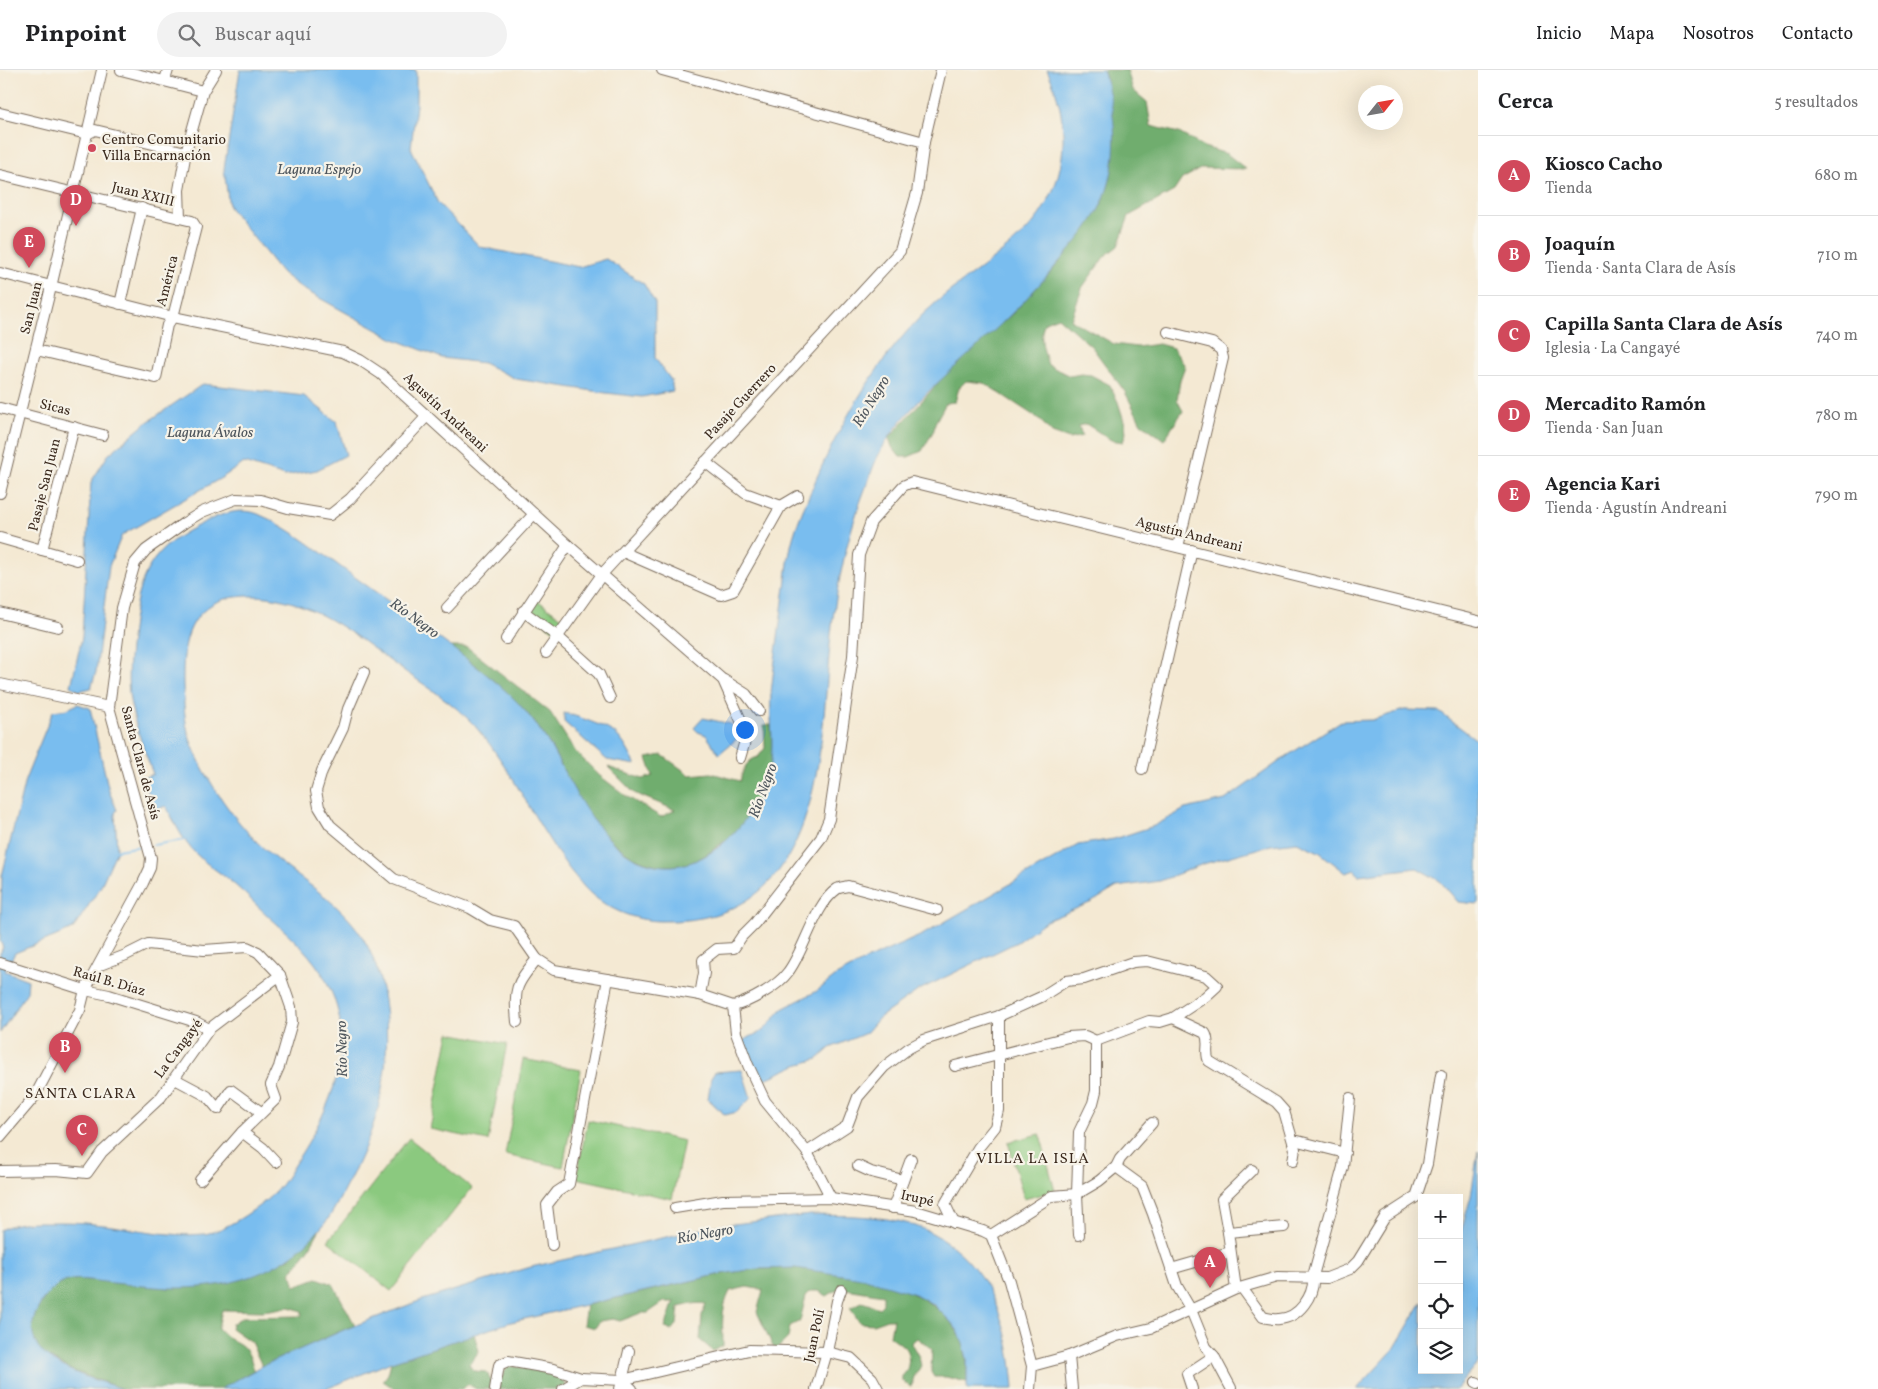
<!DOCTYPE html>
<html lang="es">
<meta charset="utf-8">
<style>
body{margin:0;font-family:Vollkorn,serif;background:#f2f2f2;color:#202124}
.controls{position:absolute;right:15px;bottom:15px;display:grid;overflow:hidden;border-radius:0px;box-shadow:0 5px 20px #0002}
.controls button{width:45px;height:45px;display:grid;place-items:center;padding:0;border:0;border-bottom:1px solid #e0e0e0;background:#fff;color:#202124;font:25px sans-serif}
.compass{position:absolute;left:1358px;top:15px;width:45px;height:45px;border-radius:50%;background:#fff;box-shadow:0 5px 20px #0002;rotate:59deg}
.you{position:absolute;left:744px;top:659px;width:18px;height:18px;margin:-12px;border:4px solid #fff;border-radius:50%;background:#1a73e8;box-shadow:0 0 0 8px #1a73e833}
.badge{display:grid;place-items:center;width:32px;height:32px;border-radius:50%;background:#d1495b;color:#fff;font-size:16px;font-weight:700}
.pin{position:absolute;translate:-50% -41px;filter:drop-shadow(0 1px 2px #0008)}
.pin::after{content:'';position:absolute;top:26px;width:18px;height:15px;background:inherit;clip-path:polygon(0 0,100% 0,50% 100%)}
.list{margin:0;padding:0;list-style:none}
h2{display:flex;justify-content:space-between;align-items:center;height:65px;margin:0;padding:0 20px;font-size:21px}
h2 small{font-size:16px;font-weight:400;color:#757577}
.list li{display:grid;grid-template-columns:32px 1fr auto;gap:15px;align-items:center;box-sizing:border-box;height:80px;padding:0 20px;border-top:1px solid #e0e0e0}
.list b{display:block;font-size:19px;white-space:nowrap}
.list p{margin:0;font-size:16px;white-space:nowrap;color:#757577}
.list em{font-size:16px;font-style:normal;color:#757577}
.icon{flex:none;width:28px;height:28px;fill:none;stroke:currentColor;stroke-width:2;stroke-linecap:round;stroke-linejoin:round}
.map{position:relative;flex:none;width:1478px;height:1319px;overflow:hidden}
header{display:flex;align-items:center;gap:30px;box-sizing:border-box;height:70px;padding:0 25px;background:#fff;border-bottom:1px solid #e0e0e0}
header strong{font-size:24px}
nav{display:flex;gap:28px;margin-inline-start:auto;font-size:18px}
.search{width:350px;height:45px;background:#f2f2f2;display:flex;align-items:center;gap:12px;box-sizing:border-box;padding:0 18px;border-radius:28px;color:#757577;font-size:19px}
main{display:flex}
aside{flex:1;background:#fff}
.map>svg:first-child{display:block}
.green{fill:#8bc97f;stroke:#637a4e}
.forest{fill:#70ad6e;stroke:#566c46}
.water{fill:#79bdef;stroke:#5a7486}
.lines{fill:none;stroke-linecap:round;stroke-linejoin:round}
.stream{stroke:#79bdef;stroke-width:2}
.minor-casing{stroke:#7c6d5d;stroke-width:12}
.minor{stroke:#fff;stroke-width:10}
.poi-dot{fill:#d1495b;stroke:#f7f3e8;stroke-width:2}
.labels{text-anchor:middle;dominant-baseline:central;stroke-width:4.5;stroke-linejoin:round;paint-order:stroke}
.poi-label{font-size:14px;fill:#3b2a1e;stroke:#f7f3e8;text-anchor:start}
.street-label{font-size:14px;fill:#3b2a1e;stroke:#f7f3e8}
.water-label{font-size:15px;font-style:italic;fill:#4e565d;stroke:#f7f3e8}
.neighbourhood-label{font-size:15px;letter-spacing:1px;fill:#3b2a1e;stroke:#f7f3e8}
</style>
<header>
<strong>Pinpoint</strong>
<div class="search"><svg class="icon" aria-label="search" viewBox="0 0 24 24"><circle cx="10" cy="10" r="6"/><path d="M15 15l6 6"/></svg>Buscar aquí</div>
<nav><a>Inicio</a><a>Mapa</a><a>Nosotros</a><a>Contacto</a></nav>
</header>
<main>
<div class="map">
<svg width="1478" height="1319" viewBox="0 0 1478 1319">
<rect width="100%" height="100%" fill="#f7f3e8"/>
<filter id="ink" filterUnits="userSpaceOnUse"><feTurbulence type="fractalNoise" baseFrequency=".02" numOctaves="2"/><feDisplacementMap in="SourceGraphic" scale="10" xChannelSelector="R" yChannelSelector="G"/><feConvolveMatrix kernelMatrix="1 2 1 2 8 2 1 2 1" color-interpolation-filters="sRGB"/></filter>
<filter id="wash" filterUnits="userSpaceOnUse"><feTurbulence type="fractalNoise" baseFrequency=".0096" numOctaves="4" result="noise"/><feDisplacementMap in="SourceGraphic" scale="20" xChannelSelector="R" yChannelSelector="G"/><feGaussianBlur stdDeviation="1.12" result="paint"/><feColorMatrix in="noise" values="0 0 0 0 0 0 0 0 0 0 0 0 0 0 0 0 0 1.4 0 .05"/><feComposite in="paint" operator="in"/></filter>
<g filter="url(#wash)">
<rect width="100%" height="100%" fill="#f4e9d3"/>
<g class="green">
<path d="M537 530 562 548 553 560 528 542Z"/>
<path d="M449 963 507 974 488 1071 430 1059Z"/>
<path d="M523 989 581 1000 563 1097 505 1085Z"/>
<path d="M588 1050 684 1071 672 1129 576 1108Z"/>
<path d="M1040 1064 1055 1121 1024 1129 1008 1072Z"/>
<path d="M409 1068 472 1118 391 1221 328 1171Z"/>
</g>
<g class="forest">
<path d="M1103 0H1127L1133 20 1147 32 1151 56 1179 63 1204 77 1227 84 1246 99 1202 98 1182 109 1174 121 1129 146 1118 176 1104 187 1082 218 1071 250 1114 274 1137 277 1159 274 1173 278 1185 296 1180 310 1177 330 1183 341 1164 370 1141 353 1125 322 1092 277 1058 247 1045 252C1038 266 1044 281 1048 295L1070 306 1081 304 1091 305 1110 315 1118 332 1125 354 1126 363 1123 372 1111 370 1086 354 1079 356 1082 366 1069 369 1052 363 1039 349 984 313 966 311 959 318 955 332 946 333 935 353 934 360 922 381 908 387H900L892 377 889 368 946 304 1013 243 1051 202 1088 157 1102 133 1109 114 1107 11Z"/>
<path d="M450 577H467L550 642 575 681 600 706 626 726 661 747 675 740 634 723 608 697 643 709 653 706 647 688 662 685 690 705 711 703 740 711C743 700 746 690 758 687L765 678 764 655H771C771 664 773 675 772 685 769 717 752 749 727 769 715 778 703 789 689 793 642 806 608 773 583 737 569 715 560 690 545 667 520 629 487 604 450 577Z"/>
<path d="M320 1159 309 1179 291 1202 295 1216 317 1208 333 1214 355 1255 262 1296 251 1272 231 1258 232 1254 242 1247 302 1246V1241L289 1237 263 1241 222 1240 218 1258C235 1279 245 1265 254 1300L220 1319H122L71 1300 44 1285 37 1278 33 1270 31 1257 34 1247 42 1230 52 1220 62 1212 79 1209 169 1218 288 1189Z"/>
<path d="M795 1198C848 1204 926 1211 957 1261 967 1277 967 1294 967 1312L946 1307H934L931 1302 932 1279 917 1268 911 1273 919 1287 921 1296 914 1307 911 1317 902 1311V1306C910 1300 911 1282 903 1276 899 1272 894 1269 890 1266L893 1249H887L873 1254 860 1253 850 1238 862 1232 879 1238 883 1234V1225L840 1218 827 1226 819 1221H811L806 1226 800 1251 790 1256 788 1268 775 1281 757 1242 763 1220 747 1217 730 1221C720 1241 723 1255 723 1276L713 1281 700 1270 702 1246 706 1234C696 1232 689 1235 679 1237L677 1255 671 1260 665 1258 672 1237 675 1232H664L648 1243H641L620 1251 613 1249 600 1251 595 1258 583 1255 586 1235 721 1204 756 1199Z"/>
<path d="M474 1264 479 1281 469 1295 475 1301 487 1302 491 1312 490 1319H476L468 1314 463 1319H395L383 1311 388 1304 391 1292Z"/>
<path d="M508 1296 552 1300 562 1309 568 1319H498V1313Z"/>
</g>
<g class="water">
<path d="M240 0H416V35L411 78 438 133 480 177 579 197 606 189 644 214 655 233V288L671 310 673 321 642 327 606 323 516 309 483 293 442 288 394 269 303 219 282 203 229 137 224 99Z"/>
<path d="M1047 0H1103C1117 44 1121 95 1100 137 1090 158 1073 176 1058 193 1034 222 1008 248 980 274 945 307 898 344 877 388 873 397 870 406 867 414 848 462 837 513 831 564 819 682 826 855 661 851 634 851 604 838 585 818 541 770 518 705 475 656 452 631 424 615 397 596 353 564 306 524 247 526 233 527 220 528 208 537 183 556 183 586 183 614 184 633 184 651 190 669 204 709 238 757 270 784 301 811 341 832 363 868 393 917 391 993 376 1046 369 1069 360 1090 349 1111 340 1127 333 1145 320 1159 280 1205 229 1219 169 1218 151 1217 132 1215 113 1213 100 1212 85 1208 71 1210 57 1213 47 1223 40 1235 8 1289 86 1306 122 1319H0V1160C16 1151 35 1152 52 1152 66 1152 80 1152 94 1154 131 1157 167 1168 204 1164 223 1162 259 1138 273 1124 285 1113 292 1097 301 1084 337 1027 360 964 321 902 306 879 286 862 266 844 255 834 246 824 235 815 223 804 208 796 196 784 182 770 175 753 166 736L155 740 143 708 153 704C145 682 132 648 129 624 127 607 129 586 131 569 137 514 144 483 197 456 216 446 238 436 258 444 292 458 322 484 352 505 387 530 422 555 456 581 481 600 506 618 526 642 534 652 542 662 548 672 575 719 606 799 672 796 716 794 755 746 768 706 776 679 769 651 771 623 774 593 779 562 783 531 786 513 787 494 791 476 796 453 808 429 817 407 841 353 871 302 910 258 943 220 988 197 1024 163 1069 118 1073 55 1047 0Z"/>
<path d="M203 314 304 326 337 352 346 385 317 400 285 406 244 393 223 407 122 465 109 496 96 602 91 618 79 621 71 616 82 567 91 412 108 385 146 353Z"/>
<path d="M78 634 90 638 109 721 117 740 115 743 117 780 100 818 73 859 15 883 5 901 28 910 27 922 0 963V884L3 877 0 871 2 806 25 710 53 641 67 639Z"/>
<path d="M1404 640 1438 641 1478 671V834L1458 832 1440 811 1417 798 1358 805 1355 800 1346 803 1319 782 1297 772 1271 775 1203 794 1160 811 1117 817 1092 832 1046 851 1017 872 919 920 879 948 866 963 830 978 818 989 797 995 761 1011 742 971 764 960 782 939 817 921 836 906 868 889 922 865 1078 775 1114 769 1154 756 1185 739 1225 730 1287 686 1341 651 1372 650Z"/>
<path d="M564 643C577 646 602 655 613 662 624 670 630 685 636 695L607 690 564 652Z"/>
<path d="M703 648 731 654 739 667 719 684 706 665 698 662 694 658Z"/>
<path d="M742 1000 751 1028 737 1042 725 1045 708 1029 711 1008 715 1002Z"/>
<path d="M1478 1081V1293L1456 1319H1357L1394 1279 1422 1232V1300H1459V1169L1471 1126Z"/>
<path d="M810 1145C849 1146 894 1144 930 1162 990 1192 1010 1257 1014 1319H967V1289L963 1273 958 1261 950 1251 934 1235 915 1224 862 1208 795 1198 756 1199 721 1204 511 1252 391 1292 326 1319H220L262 1296 346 1259 419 1231 531 1197 716 1156Z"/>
</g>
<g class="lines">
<g class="stream">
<path d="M153 775 184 770"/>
<path d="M117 780 142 776"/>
</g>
</g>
</g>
<g filter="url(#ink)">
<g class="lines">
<defs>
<g id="minor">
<path d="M121 0 203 21"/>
<path d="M662 0 924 72"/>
<path d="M165 10 168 0"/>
<path d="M0 43 87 64 95 60 186 82"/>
<path d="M0 105 192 151 196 157 173 247 167 255 156 308 36 280"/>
<path d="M180 148 179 120 186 82 203 21 216 0"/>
<path d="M0 203 173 247 343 282 360 290 381 304 568 475 723 610 747 664 740 688"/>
<path d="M120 234 142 138"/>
<path d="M1168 262 1212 273 1221 280 1223 288 1178 477"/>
<path d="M0 338 103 365"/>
<path d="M705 392 745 423 781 436"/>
<path d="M0 423 51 217 102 0"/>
<path d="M0 468 77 490"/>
<path d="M42 480 74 357"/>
<path d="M623 482 721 525 733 521 781 436 798 426"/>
<path d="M447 538 534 444"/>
<path d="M523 541 558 567 599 604 610 628"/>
<path d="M0 543 58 557"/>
<path d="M506 569 568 475"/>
<path d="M546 583 603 503 900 181 917 123 924 72 941 0"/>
<path d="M364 602 348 639 343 658 322 701 316 721 319 737 330 755 394 809 470 838 490 850 514 856 537 889 554 900 700 925 733 936 736 963 748 995 765 1031 807 1082 831 1128"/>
<path d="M724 610 746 624 759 641"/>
<path d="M0 614 109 637"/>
<path d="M1142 699 1192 480"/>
<path d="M0 893 85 920 109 925 196 952 209 959"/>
<path d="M100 895 126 885 148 874 204 880 247 877 258 882 280 905 291 937 292 952 279 997 271 1015 276 1029 242 1062 263 1078 276 1092"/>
<path d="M700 925 704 903 703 890 717 879 734 878 742 866 755 853 821 768 829 749 853 586 859 485 871 452 903 416 912 412 1478 551"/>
<path d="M733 936C750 932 778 916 788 902 805 880 814 835 837 819 840 817 845 817 848 816L937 840"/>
<path d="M1173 948 1205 963C1211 972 1204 982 1209 991L1276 1032 1284 1041 1293 1072 1295 1079 1293 1091"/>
<path d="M517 952C514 918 515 915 537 889"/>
<path d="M175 1009 207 1026 218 1039 231 1020 261 1042"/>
<path d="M0 1067 35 1026 80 940 85 920 143 813 150 798 151 788 109 637 122 538 135 493 146 480 184 453 202 442 236 429 261 430 288 438 330 445 350 429 427 346"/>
<path d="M1293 1072 1298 1071 1345 1083"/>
<path d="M807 1082 847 1056 858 1027 884 997 909 978 924 970 999 946 1041 927 1066 911 1084 909 1133 892 1147 891 1206 906 1217 916 1205 927 1173 948 1160 952 1149 951 1096 971 1085 966 1068 967 955 996"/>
<path d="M858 1096 871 1102 903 1110"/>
<path d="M1116 1097 1142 1116 1153 1144 1177 1216 1191 1240 1206 1277 1214 1286 1231 1318"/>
<path d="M0 1101 56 1100 87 1103 102 1082 161 1027 209 959 280 905"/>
<path d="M200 1110 242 1062"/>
<path d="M675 1138 723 1130 831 1128 916 1141 983 1161 991 1165 1009 1211 1032 1296 1030 1319"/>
<path d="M893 1138 911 1089"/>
<path d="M954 1153 945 1134 978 1078 995 1057 999 1041V946"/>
<path d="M1228 1162 1284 1157"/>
<path d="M991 1165 1052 1126 1077 1124 1099 1111 1116 1097 1120 1089 1152 1053"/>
<path d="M1079 1165 1077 1124 1079 1062 1093 1033 1096 1021V971"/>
<path d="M552 1175 547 1135 557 1122 569 1114 608 909"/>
<path d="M1171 1199 1230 1182"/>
<path d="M1242 1218 1263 1247C1267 1248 1274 1250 1279 1249 1299 1248 1315 1225 1313 1206L1343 1097 1350 1028"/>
<path d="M1236 1219 1228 1162 1222 1129 1252 1100"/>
<path d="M1069 1286 1072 1319"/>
<path d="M1032 1296 1069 1286 1117 1266 1151 1258 1236 1219 1277 1207 1327 1208 1350 1199 1358 1191 1385 1147 1416 1127 1427 1094 1441 1005"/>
<path d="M622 1310 632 1319"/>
<path d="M1476 1312 1478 1313"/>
<path d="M495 1319 499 1295 508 1291 553 1299 581 1308"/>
<path d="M563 1319 581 1308 622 1310 749 1280 827 1282 851 1288 872 1308 878 1319"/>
<path d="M620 1319 629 1281"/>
<path d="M816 1319 827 1282 837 1231 841 1220"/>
<path d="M1192 1319 1187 1304 1214 1286"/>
</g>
</defs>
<use href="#minor" class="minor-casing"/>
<use href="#minor" class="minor"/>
</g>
</g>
<circle class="poi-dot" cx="92" cy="78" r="5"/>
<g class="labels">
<g class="poi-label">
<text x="102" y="70">Centro Comunitario<tspan x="102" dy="16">Villa Encarnación</tspan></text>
</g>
<g class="street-label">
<text transform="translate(143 125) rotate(14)">Juan XXIII</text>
<text transform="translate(168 211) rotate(-76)">América</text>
<text transform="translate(32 238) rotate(-76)">San Juan</text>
<text transform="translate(741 332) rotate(-47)">Pasaje Guerrero</text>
<text transform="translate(55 338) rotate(14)">Sicas</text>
<text transform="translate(445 343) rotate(43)">Agustín Andreani</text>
<text transform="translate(45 415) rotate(-76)">Pasaje San Juan</text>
<text transform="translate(1189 465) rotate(14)">Agustín Andreani</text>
<text transform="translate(140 693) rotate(75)">Santa Clara de Asís</text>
<text transform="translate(109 912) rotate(16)">Raúl B. Díaz</text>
<text transform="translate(179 979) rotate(-53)">La Cangayé</text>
<text transform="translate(917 1129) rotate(13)">Irupé</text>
<text transform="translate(815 1266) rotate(-78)">Juan Polí</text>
</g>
<g class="water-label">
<text x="319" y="100">Laguna Espejo</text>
<text transform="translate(872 332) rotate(-58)">Río Negro</text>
<text x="210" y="363">Laguna Ávalos</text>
<text transform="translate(414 549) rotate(36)">Río Negro</text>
<text transform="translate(764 721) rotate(-70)">Río Negro</text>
<text transform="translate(343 979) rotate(-91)">Río Negro</text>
<text transform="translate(705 1165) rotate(-10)">Río Negro</text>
</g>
<g class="neighbourhood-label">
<text x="81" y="1024">SANTA CLARA</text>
<text x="1033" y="1089">VILLA LA ISLA</text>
</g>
</g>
</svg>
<div class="controls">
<button>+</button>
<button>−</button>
<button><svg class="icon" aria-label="locate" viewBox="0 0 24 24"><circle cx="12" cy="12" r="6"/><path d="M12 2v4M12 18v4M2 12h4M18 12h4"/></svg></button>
<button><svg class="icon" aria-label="layers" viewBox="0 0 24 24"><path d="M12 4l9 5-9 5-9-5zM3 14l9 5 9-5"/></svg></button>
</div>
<svg class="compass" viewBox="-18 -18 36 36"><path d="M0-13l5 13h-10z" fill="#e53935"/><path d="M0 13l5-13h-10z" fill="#757577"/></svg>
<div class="you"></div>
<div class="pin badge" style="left:1210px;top:1218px">A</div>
<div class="pin badge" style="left:65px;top:1003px">B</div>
<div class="pin badge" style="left:82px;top:1086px">C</div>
<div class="pin badge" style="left:76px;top:156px">D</div>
<div class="pin badge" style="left:29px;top:198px">E</div>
</div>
<aside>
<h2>Cerca<small>5 resultados</small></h2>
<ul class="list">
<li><span class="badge">A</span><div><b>Kiosco Cacho</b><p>Tienda</p></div><em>680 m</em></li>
<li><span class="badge">B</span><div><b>Joaquín</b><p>Tienda · Santa Clara de Asís</p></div><em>710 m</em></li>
<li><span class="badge">C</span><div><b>Capilla Santa Clara de Asís</b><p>Iglesia · La Cangayé</p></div><em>740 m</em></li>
<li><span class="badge">D</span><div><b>Mercadito Ramón</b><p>Tienda · San Juan</p></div><em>780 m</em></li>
<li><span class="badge">E</span><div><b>Agencia Kari</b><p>Tienda · Agustín Andreani</p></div><em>790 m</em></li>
</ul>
</aside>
</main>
